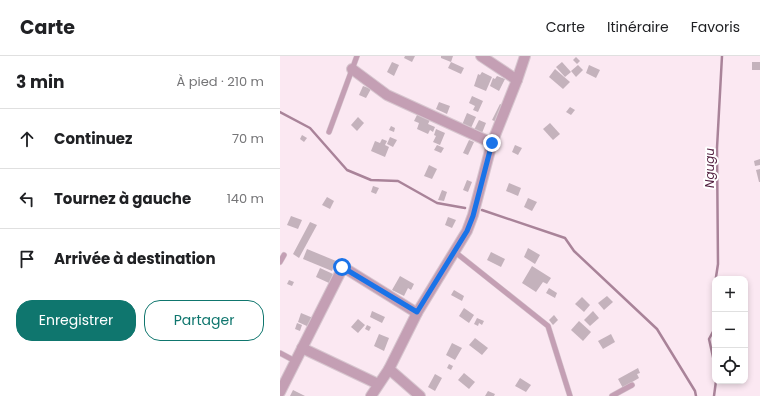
<!DOCTYPE html>
<html lang="fr">
<meta charset="utf-8">
<style>
body{margin:0;font-family:Poppins,sans-serif;background:#f6f6f6;color:#202124}
.controls{position:absolute;right:12px;bottom:12px;display:grid;overflow:hidden;border-radius:8px;box-shadow:0 2px 6px #0003}
.controls button{width:36px;height:36px;display:grid;place-items:center;padding:0;border:0;border-bottom:1px solid #e0e0e0;background:#fff;color:#202124;font:20px sans-serif}
.stop{position:absolute;width:12px;height:12px;margin:-9px;border:3px solid #1a73e8;border-radius:50%;background:#fff}
.stop.end{background:#1a73e8;border-color:#fff;box-shadow:0 1px 4px #0008}
.list{margin:0;padding:0;list-style:none}
h2{display:flex;justify-content:space-between;align-items:center;height:52px;margin:0;padding:0 16px;font-size:17px}
h2 small{font-size:13px;font-weight:400;color:#757577}
.list li{display:grid;grid-template-columns:26px 1fr auto;gap:12px;align-items:center;box-sizing:border-box;height:60px;padding:0 16px;border-top:1px solid #e0e0e0}
.list b{display:block;font-size:15px;white-space:nowrap}
.list em{font-size:13px;font-style:normal;color:#757577}
.actions{display:flex;gap:8px;padding:12px 16px}
.actions a{flex:1;padding:9px 0;border:1px solid #0f766e;border-radius:16px;text-align:center;font-size:14px;color:#0f766e}
.actions .main{background:#0f766e;color:#fff}
.icon{flex:none;width:22px;height:22px;fill:none;stroke:currentColor;stroke-width:2;stroke-linecap:round;stroke-linejoin:round}
.map{position:relative;flex:none;width:480px;height:340px;overflow:hidden}
header{display:flex;align-items:center;gap:24px;box-sizing:border-box;height:56px;padding:0 20px;background:#fff;border-bottom:1px solid #e0e0e0}
header strong{font-size:19px}
nav{display:flex;gap:22px;margin-inline-start:auto;font-size:14px}
main{display:flex}
aside{flex:1;background:#fff}
.map>svg:first-child{display:block}
.lines{fill:none;stroke-linecap:round;stroke-linejoin:round}
.stream{stroke:#a98399;stroke-width:2.5}
.building{fill:#c4b2bc}
.lane-casing{stroke:#d7c6cf;stroke-width:6}
.street-casing{stroke:#d7c6cf;stroke-width:12}
.lane{stroke:#c49fb4;stroke-width:5}
.street{stroke:#c49fb4;stroke-width:10}
.route{stroke:#1a73e8;stroke-width:5}
.labels{text-anchor:middle;dominant-baseline:central;stroke-width:4;stroke-linejoin:round;paint-order:stroke}
.water-label{font-size:12px;font-style:italic;fill:#562444;stroke:#fff}
</style>
<header>
<strong>Carte</strong>
<nav><a>Carte</a><a>Itinéraire</a><a>Favoris</a></nav>
</header>
<main>
<aside>
<h2>3 min<small>À pied · 210 m</small></h2>
<ul class="list">
<li><svg class="icon" aria-label="ahead" viewBox="0 0 24 24"><path d="M12 20V5M6 11l6-6 6 6"/></svg><div><b>Continuez</b></div><em>70 m</em></li>
<li><svg class="icon" aria-label="left" viewBox="0 0 24 24"><path d="M17 20v-9H6M10 6l-5 5 5 5"/></svg><div><b>Tournez à gauche</b></div><em>140 m</em></li>
<li><svg class="icon" aria-label="arrive" viewBox="0 0 24 24"><path d="M6 21V4h12l-3 4 3 4H6"/></svg><div><b>Arrivée à destination</b></div></li>
</ul>
<div class="actions"><a class="main">Enregistrer</a><a>Partager</a></div>
</aside>
<div class="map">
<svg width="480" height="340" viewBox="0 0 480 340">
<rect width="100%" height="100%" fill="#fbe8f2"/>
<g class="lines">
<g class="stream">
<path d="M0 56 30 72 67 114 91 124 118 125 157 147 185 152"/>
<path d="M202 154 285 182 294 195 377 273 415 335 416 340"/>
<path d="M436 223V221L438 208 437 92 442 0"/>
<path d="M435 272 429 283 435 310"/>
<path d="M434 340 436 325"/>
</g>
</g>
<g class="building">
<path d="M125 0H135L132 6 124 2Z"/>
<path d="M161 0H173L171 6 161 2Z"/>
<path d="M296 1 300 5 297 8 293 4Z"/>
<path d="M112 6 119 9 114 20 107 16Z"/>
<path d="M171 6 184 12 181 18 168 12Z"/>
<path d="M282 6 291 16 285 21 276 11Z"/>
<rect x="472" y="6" width="8" height="8"/>
<path d="M298 9 303 14 296 21 291 15Z"/>
<path d="M309 9 320 14 316 22 306 17Z"/>
<path d="M275 13 290 26 283 33 269 21Z"/>
<path d="M202 16 212 21 206 35 194 30 198 18 200 19Z"/>
<path d="M217 20 225 23 219 35 210 30 213 22 215 23Z"/>
<path d="M83 30 91 33 86 42 79 39Z"/>
<path d="M192 40 203 45 198 56 193 54 195 50 189 47Z"/>
<path d="M159 46 170 50 167 58 156 53Z"/>
<path d="M220 48 226 51 219 67 212 64Z"/>
<path d="M290 51 295 54 291 59 286 56Z"/>
<path d="M138 57 143 59 142 61 150 64 148 68 155 71 153 76 150 74 148 78 137 73 139 67 134 65Z"/>
<path d="M187 57 196 61 191 72 182 69Z"/>
<path d="M78 61 84 67 77 75 71 69Z"/>
<path d="M199 64 206 67 202 77 194 74Z"/>
<path d="M270 67 280 78 273 84 263 73Z"/>
<path d="M111 70 115 72 114 76 109 74Z"/>
<path d="M156 73 165 77 160 89 153 86 156 80 154 79Z"/>
<path d="M22 79 27 82 24 86 20 83Z"/>
<path d="M110 81 117 84 113 91 107 88Z"/>
<path d="M102 83 107 85 105 89 109 91 105 101 91 95 95 85 100 87Z"/>
<path d="M189 84 194 86 188 99 183 97Z"/>
<path d="M157 89 164 92 161 97 154 94Z"/>
<path d="M235 89 242 92 238 99 232 96Z"/>
<path d="M480 103V109L475 110 474 105Z"/>
<path d="M149 109 157 113 152 123 144 120Z"/>
<path d="M480 113V126H479L476 114Z"/>
<path d="M187 124 192 126 188 136 183 134Z"/>
<path d="M229 127 241 132 238 140 226 135Z"/>
<path d="M93 130 99 132 96 138 91 136Z"/>
<path d="M162 134 167 136 164 145 158 144Z"/>
<path d="M47 141 54 145 50 153 42 149Z"/>
<path d="M248 142 257 146 252 155 244 151Z"/>
<path d="M11 160 22 164 18 173 7 169Z"/>
<path d="M168 161 176 164 172 172 165 169Z"/>
<path d="M30 166 37 169 19 202 13 198Z"/>
<path d="M248 192 260 199 255 208 244 201Z"/>
<path d="M27 193 56 205 52 215 23 203Z"/>
<path d="M211 196 225 203 221 211 207 204Z"/>
<path d="M252 210 271 222 267 228 263 226 256 236 242 227Z"/>
<path d="M40 212 53 218 49 227 36 221Z"/>
<path d="M120 220 134 228 131 234 128 232 124 240 112 234Z"/>
<path d="M9 224 14 226 12 230 7 228Z"/>
<path d="M269 232 277 237 275 242 266 237Z"/>
<path d="M174 234 184 240 182 245 171 239Z"/>
<path d="M327 240 333 246 324 254 318 247Z"/>
<path d="M302 241 310 249 304 256 295 248Z"/>
<path d="M184 252 194 259 189 267 179 260Z"/>
<path d="M92 255 105 261 102 267 90 261Z"/>
<path d="M313 255 319 262 310 270 304 264Z"/>
<path d="M21 257 33 262 29 271 18 266Z"/>
<path d="M274 259 278 264 273 269 269 264Z"/>
<path d="M197 262 204 265 202 269 199 267 198 270 194 268Z"/>
<path d="M78 263 85 269 78 277 71 271Z"/>
<path d="M299 265 311 276 303 285 291 274Z"/>
<path d="M17 267 22 269 20 275 15 273Z"/>
<path d="M87 269 91 271 89 275 85 273Z"/>
<path d="M99 278 109 282 104 295 94 290Z"/>
<path d="M331 278 335 286 323 293 318 285Z"/>
<path d="M195 282 208 292 202 299 189 289Z"/>
<path d="M172 287 182 292 175 304 166 299Z"/>
<path d="M169 308 173 310 171 314 167 312Z"/>
<path d="M358 312 360 317 357 318 359 322 347 329 348 332 344 334 338 323Z"/>
<path d="M184 317 195 326 189 333 178 324Z"/>
<path d="M155 318 162 322 155 335 148 331Z"/>
<path d="M240 322 251 329 246 336 235 330Z"/>
<path d="M13 334 25 340H10Z"/>
<path d="M208 335 215 338 214 340H205Z"/>
</g>
<g class="lines">
<defs>
<g id="lane">
<path d="M49 76 77 0"/>
<path d="M175 196 268 270 290 340"/>
<path d="M0 206 4 199"/>
<path d="M0 297 15 305"/>
<path d="M332 340 352 329"/>
</g>
<g id="street">
<path d="M201 0 237 24"/>
<path d="M72 13 107 39 212 87"/>
<path d="M22 292 98 328"/>
<path d="M109 313 140 340"/>
<path d="M0 336 63 211 137 257"/>
<path d="M91 340 109 313 137 257 187 175 193 159 212 87 237 24 245 0"/>
</g>
</defs>
<use href="#lane" class="lane-casing"/>
<use href="#street" class="street-casing"/>
<use href="#lane" class="lane"/>
<use href="#street" class="street"/>
</g>
<g class="lines">
<path class="route" d="M62 211 137 256 187 175 193 160 212 87"/>
</g>
<g class="labels">
<g class="water-label">
<text transform="translate(429 112) rotate(-90)">Ngugu</text>
</g>
</g>
</svg>
<div class="controls">
<button>+</button>
<button>−</button>
<button><svg class="icon" aria-label="locate" viewBox="0 0 24 24"><circle cx="12" cy="12" r="6"/><path d="M12 2v4M12 18v4M2 12h4M18 12h4"/></svg></button>
</div>
<div class="stop" style="left:62px;top:211px"></div>
<div class="stop end" style="left:212px;top:87px"></div>
</div>
</main>
